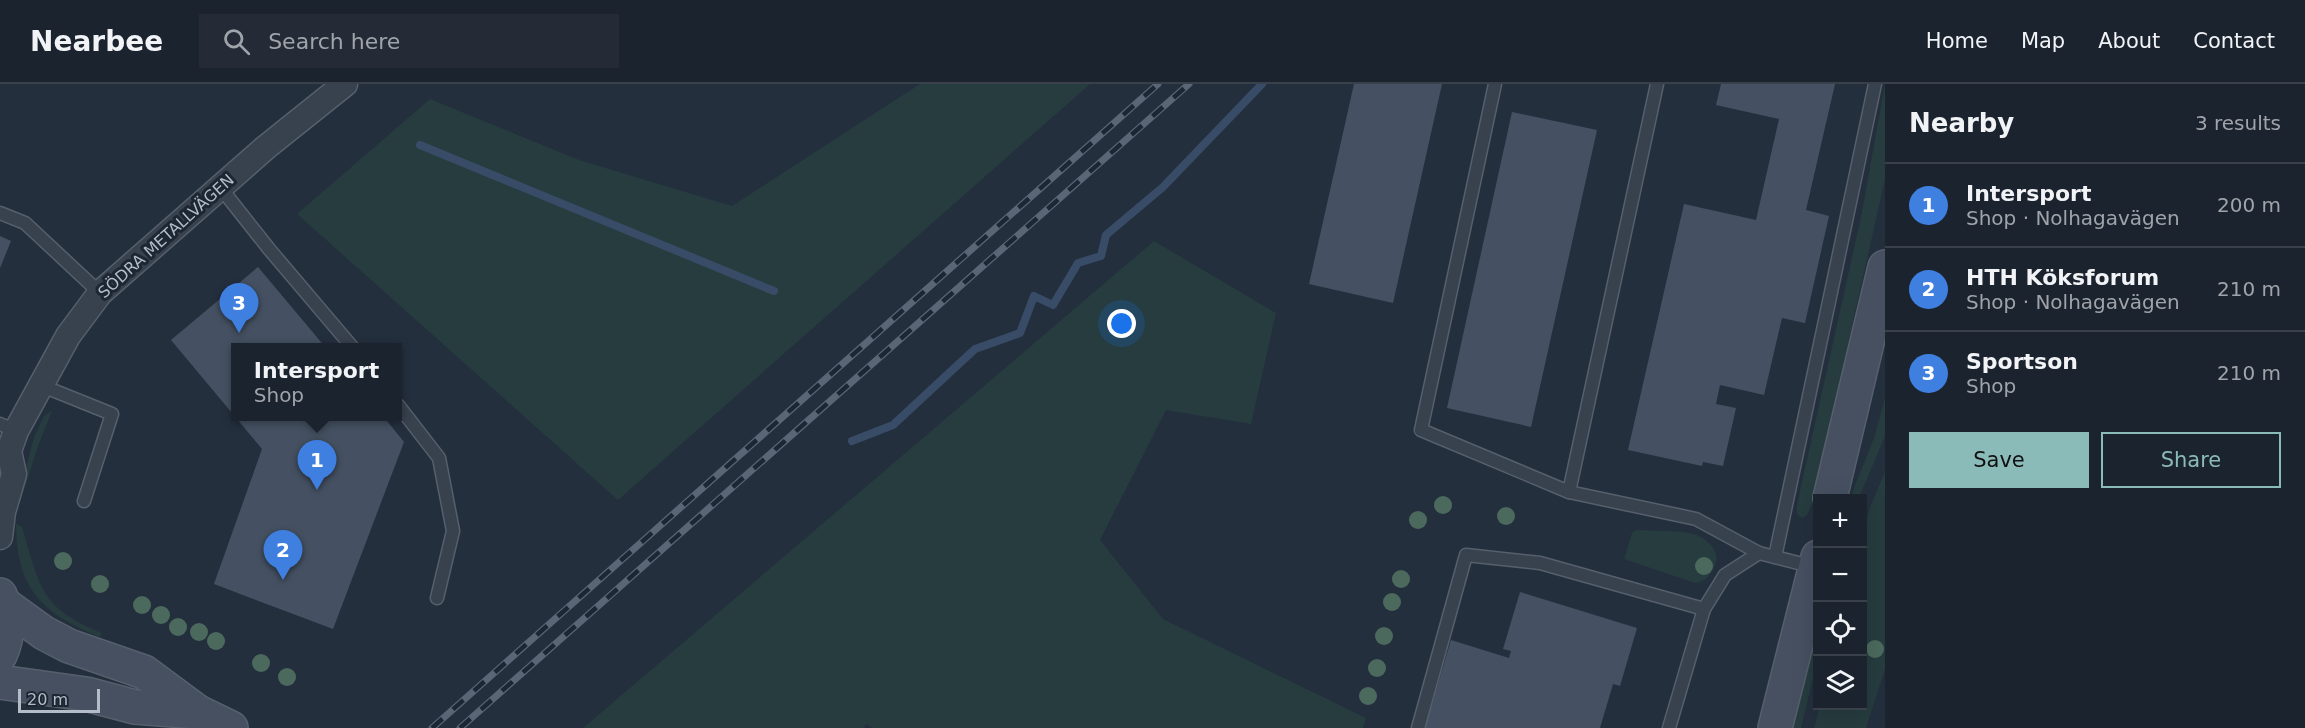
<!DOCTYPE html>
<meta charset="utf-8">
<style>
body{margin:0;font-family:"DejaVu Sans",sans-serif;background:#242b36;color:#f1f3f6}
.controls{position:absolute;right:18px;bottom:18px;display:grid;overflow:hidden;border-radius:0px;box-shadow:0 6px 24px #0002}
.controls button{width:54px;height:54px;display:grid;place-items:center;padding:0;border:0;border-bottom:2px solid #39404a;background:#1b232e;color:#f1f3f6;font:30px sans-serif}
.scale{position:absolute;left:18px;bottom:15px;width:82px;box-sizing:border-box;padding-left:6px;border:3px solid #b4bcc9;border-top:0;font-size:16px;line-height:21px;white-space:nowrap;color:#b4bcc9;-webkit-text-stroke:4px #1d2633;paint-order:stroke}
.you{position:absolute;left:1122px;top:240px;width:21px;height:21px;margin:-15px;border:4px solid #fff;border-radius:50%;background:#1a73e8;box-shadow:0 0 0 9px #1a73e833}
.badge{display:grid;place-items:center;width:39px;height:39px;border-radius:50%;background:#8bbbb9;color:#fff;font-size:20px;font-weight:700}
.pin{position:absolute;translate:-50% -50px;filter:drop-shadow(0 2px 3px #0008)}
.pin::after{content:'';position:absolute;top:32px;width:21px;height:18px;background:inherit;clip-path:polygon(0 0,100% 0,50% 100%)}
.popup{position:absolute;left:231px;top:259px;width:171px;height:78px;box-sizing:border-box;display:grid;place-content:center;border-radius:0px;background:#1b232e;filter:drop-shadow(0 2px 4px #0005);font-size:20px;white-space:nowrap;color:#a0a4aa}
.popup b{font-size:22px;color:#f1f3f6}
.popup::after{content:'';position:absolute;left:50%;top:100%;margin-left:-12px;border:12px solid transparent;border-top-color:#1b232e}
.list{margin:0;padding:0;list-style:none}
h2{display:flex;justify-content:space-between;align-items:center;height:78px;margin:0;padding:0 24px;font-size:26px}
h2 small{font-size:20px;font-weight:400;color:#a0a4aa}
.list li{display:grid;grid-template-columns:39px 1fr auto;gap:18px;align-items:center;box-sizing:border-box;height:84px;padding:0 24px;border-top:2px solid #39404a}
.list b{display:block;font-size:22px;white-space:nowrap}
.list p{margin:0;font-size:20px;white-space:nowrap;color:#a0a4aa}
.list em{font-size:20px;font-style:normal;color:#a0a4aa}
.actions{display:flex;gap:12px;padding:18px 24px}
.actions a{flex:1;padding:14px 0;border:2px solid #8bbbb9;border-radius:0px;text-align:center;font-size:21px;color:#8bbbb9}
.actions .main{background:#8bbbb9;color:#111}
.icon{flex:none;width:33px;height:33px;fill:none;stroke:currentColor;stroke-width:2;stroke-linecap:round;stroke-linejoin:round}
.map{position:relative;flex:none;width:1885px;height:644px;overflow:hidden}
header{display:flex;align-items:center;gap:36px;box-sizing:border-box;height:84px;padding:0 30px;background:#1b232e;border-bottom:2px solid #39404a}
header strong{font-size:28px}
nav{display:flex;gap:33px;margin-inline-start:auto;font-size:21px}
.search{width:420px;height:54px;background:#242b36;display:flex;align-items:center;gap:15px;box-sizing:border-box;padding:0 21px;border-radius:0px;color:#a0a4aa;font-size:22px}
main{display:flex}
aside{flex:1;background:#1b232e}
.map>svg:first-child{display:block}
.green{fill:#263c3f}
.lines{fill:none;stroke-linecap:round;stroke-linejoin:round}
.stream{stroke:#394c67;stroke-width:8}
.building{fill:#455162}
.lane-casing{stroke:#565f6c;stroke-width:15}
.street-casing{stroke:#565f6c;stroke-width:27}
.secondary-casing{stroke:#565f6c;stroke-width:36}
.lane{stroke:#38414e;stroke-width:12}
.street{stroke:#38414e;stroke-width:24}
.secondary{stroke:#465061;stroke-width:33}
.rail-casing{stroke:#5a6575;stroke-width:7}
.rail{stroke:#1d2633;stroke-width:4.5;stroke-dasharray:14;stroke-linecap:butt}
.tree{fill:#4b6a5d}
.labels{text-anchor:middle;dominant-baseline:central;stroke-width:6;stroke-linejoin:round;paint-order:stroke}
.street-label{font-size:16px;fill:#b4bcc9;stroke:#1d2633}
</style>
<header>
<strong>Nearbee</strong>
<div class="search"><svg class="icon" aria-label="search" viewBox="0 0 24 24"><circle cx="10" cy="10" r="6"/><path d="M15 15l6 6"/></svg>Search here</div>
<nav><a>Home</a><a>Map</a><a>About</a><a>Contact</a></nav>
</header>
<main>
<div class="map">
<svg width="1885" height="644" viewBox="0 0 1885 644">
<rect width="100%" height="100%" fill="#242f3e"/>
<g class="green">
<path d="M920 0H1090L618 416 297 130 430 15 579 76 732 122Z"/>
<path d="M1885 0V95L1812 420 1807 431 1802 434 1798 431 1796 425 1862 128Z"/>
<path d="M1154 157 1276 229 1251 340 1166 326 1100 456 1163 535 1366 634 1363 644H872L866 640 864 644H583Z"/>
<path d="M1885 314V352L1859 414H1850L1874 354Z"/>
<path d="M52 327 38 362 20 419 17 418 34 353 44 332Z"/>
<path d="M1885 388V585L1866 644H1814L1820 622H1862L1863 449 1870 423Z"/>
<path d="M16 440 22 443C40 503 40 524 102 549L100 553C43 530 16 505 16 440Z"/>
<path d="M1636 446C1653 447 1678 446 1694 450 1707 454 1721 467 1715 481 1711 491 1705 498 1695 499L1624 475 1632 449Z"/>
<path d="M1817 542V578L1801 644H1793Z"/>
</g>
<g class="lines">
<g class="stream">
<path d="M420 61 774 207"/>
<path d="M852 357 893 341 975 265 1020 249 1034 212 1053 221 1078 179 1101 172 1106 151 1163 103 1262 0"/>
</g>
</g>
<g class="building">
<path d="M1354 0H1442L1393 219 1309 200Z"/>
<path d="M1721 0H1835L1806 126 1829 132 1805 239 1782 234 1764 311 1720 301 1716 320 1736 324 1723 382 1703 378 1702 382 1628 366 1684 120 1756 136 1779 35 1716 21Z"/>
<path d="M1512 28 1597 46 1531 343 1447 324Z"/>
<path d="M0 152 11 157 0 184Z"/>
<path d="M258 183 326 264H236V332H383L404 358 333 545 214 500 262 365 171 256Z"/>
<path d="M1520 508 1637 544 1620 602 1613 600 1600 644H1425L1451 556 1509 574 1511 567 1503 565Z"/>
</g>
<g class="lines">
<defs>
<g id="lane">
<path d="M1495 0 1421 346 1569 408 1696 435 1759 469"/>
<path d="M220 103 269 165 353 264"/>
<path d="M0 129 25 139 100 209"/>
<path d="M40 301 112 330 84 417"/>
<path d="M398 321 439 374 453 447 437 514"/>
<path d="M0 340 16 347"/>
<path d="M1569 408 1657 0"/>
<path d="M1775 473 1875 0"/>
<path d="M1418 644 1466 471 1540 479 1704 525"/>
<path d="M1669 644 1704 525 1725 491 1759 469 1814 483"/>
</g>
<path id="street" d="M0 453 3 428 14 390 9 367 16 347 68 252 100 209 265 64 345 0"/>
<g id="secondary">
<path d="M1830 414 1885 183"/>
<path d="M0 511C9 530 9 552 0 571"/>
<path d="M4 520 44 549 69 562 144 588 198 628 231 644"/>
<path d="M0 598 86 610 135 623 198 628"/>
<path d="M1775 644 1818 473"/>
</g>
</defs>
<use href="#lane" class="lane-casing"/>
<use href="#street" class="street-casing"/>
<use href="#secondary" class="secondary-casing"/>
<use href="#lane" class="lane"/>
<use href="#street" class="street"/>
<use href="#secondary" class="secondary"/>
<defs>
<g id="rail">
<path d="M432 644 1158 0"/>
<path d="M460 644 1189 0"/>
</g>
</defs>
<use href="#rail" class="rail-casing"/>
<use href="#rail" class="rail"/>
</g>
<g class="tree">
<circle cx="1443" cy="421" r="9"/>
<circle cx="1506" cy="432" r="9"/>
<circle cx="1418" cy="436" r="9"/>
<circle cx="63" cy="477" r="9"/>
<circle cx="1704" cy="482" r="9"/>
<circle cx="1401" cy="495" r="9"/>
<circle cx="100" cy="500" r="9"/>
<circle cx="1392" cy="518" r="9"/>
<circle cx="142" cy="521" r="9"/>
<circle cx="161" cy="531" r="9"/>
<circle cx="178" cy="543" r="9"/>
<circle cx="199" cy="548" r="9"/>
<circle cx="1384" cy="552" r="9"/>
<circle cx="216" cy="557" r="9"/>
<circle cx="1875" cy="565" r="9"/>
<circle cx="261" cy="579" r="9"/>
<circle cx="1377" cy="584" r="9"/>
<circle cx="287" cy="593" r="9"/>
<circle cx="1368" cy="612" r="9"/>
</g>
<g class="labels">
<g class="street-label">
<text transform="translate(166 152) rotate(-42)">SÖDRA METALLVÄGEN</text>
</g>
</g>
</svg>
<div class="controls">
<button>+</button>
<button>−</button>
<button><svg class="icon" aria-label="locate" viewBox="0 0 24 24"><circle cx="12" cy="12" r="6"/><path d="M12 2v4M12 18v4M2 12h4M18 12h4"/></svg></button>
<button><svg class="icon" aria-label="layers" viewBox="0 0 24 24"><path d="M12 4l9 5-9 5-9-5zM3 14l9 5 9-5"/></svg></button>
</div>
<div class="scale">20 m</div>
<div class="you"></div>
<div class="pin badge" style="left:317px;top:406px;background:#3f7fe0">1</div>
<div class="popup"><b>Intersport</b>Shop</div>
<div class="pin badge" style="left:283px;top:496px;background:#3f7fe0">2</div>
<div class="pin badge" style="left:239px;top:249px;background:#3f7fe0">3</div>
</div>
<aside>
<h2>Nearby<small>3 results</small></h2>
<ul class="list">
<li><span class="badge" style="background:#3f7fe0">1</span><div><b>Intersport</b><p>Shop · Nolhagavägen</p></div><em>200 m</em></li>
<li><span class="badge" style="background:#3f7fe0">2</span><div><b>HTH Köksforum</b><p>Shop · Nolhagavägen</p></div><em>210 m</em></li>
<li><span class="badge" style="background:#3f7fe0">3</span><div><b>Sportson</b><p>Shop</p></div><em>210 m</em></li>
</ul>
<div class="actions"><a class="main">Save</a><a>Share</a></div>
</aside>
</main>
